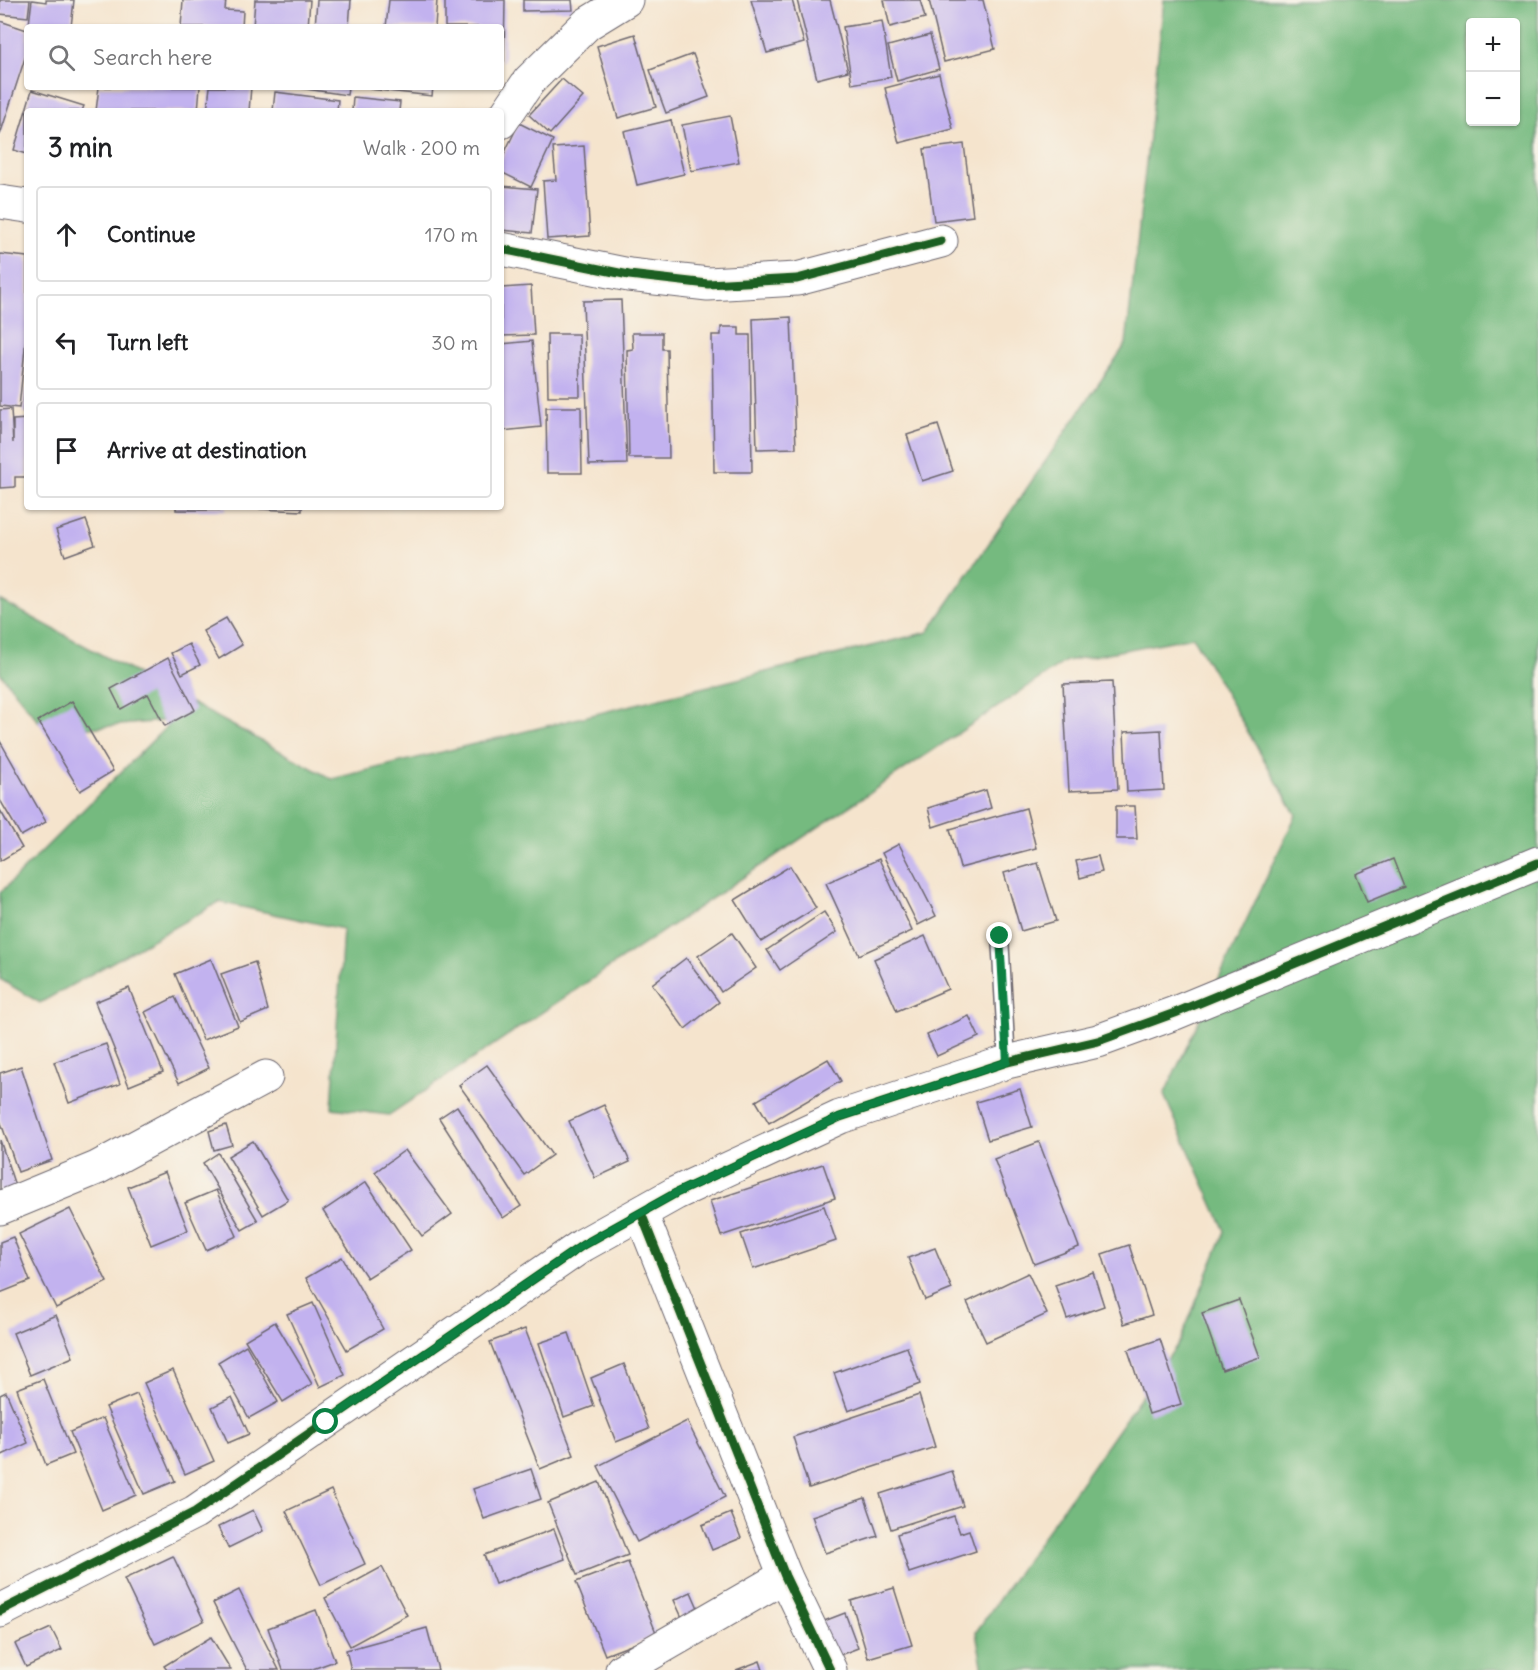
<!DOCTYPE html>
<meta charset="utf-8">
<style>
body{margin:0;font-family:Delius,sans-serif;background:#f6f6f6;color:#202124}
.controls{position:absolute;right:18px;top:18px;display:grid;overflow:hidden;border-radius:6px;box-shadow:0 2px 4px #0004}
.controls button{width:54px;height:54px;display:grid;place-items:center;padding:0;border:0;border-bottom:2px solid #e0e0e0;background:#fff;color:#202124;font:30px sans-serif}
.stop{position:absolute;width:18px;height:18px;margin:-14px;border:4px solid #0b8043;border-radius:50%;background:#fff}
.stop.end{background:#0b8043;border-color:#fff;box-shadow:0 2px 6px #0008}
.list{margin:0;padding:0;list-style:none}
h2{display:flex;justify-content:space-between;align-items:center;height:78px;margin:0;padding:0 24px;font-size:26px}
h2 small{font-size:20px;font-weight:400;color:#757577}
.list li{display:grid;grid-template-columns:39px 1fr auto;gap:18px;align-items:center;box-sizing:border-box;height:96px;margin:0 12px 12px;padding:0 12px;border:2px solid #e0e0e0;border-radius:6px}
.list b{display:block;font-size:22px;white-space:nowrap}
.list em{font-size:20px;font-style:normal;color:#757577}
.icon{flex:none;width:33px;height:33px;fill:none;stroke:currentColor;stroke-width:2;stroke-linecap:round;stroke-linejoin:round}
.map{position:relative;flex:none;width:1538px;height:1670px;overflow:hidden}
.search{position:absolute;background:#fff;box-shadow:0 2px 4px #0004;left:24px;top:24px;width:480px;height:66px;display:flex;align-items:center;gap:15px;box-sizing:border-box;padding:0 21px;border-radius:6px;color:#757577;font-size:22px}
.panel{position:absolute;background:#fff;box-shadow:0 2px 4px #0004;left:24px;top:108px;width:480px;height:402px;border-radius:6px}
.map>svg:first-child{display:block}
.forest{fill:#74ba7f;stroke:#4b6e5d;stroke-width:1.5;fill-rule:evenodd}
.building{fill:#c2b2ef}
.lines{fill:none;stroke-linecap:round;stroke-linejoin:round}
.service-casing{stroke:#6c666e;stroke-width:19}
.minor-casing{stroke:#6c666e;stroke-width:35}
.service{stroke:#fff;stroke-width:16}
.minor{stroke:#fff;stroke-width:33}
.cycleway-casing{stroke:#f7f3e8;stroke-width:13}
.cycleway{stroke:#1b5e20;stroke-width:9}
.route{stroke:#0b8043;stroke-width:8}
</style>
<div class="map">
<svg width="1538" height="1670" viewBox="0 0 1538 1670">
<rect width="100%" height="100%" fill="#f7f3e8"/>
<filter id="ink" filterUnits="userSpaceOnUse"><feTurbulence type="fractalNoise" baseFrequency=".0167" numOctaves="2"/><feDisplacementMap in="SourceGraphic" scale="12" xChannelSelector="R" yChannelSelector="G"/><feConvolveMatrix kernelMatrix="1 2 1 2 8 2 1 2 1" color-interpolation-filters="sRGB"/></filter>
<filter id="wash" filterUnits="userSpaceOnUse"><feTurbulence type="fractalNoise" baseFrequency=".008" numOctaves="4" result="noise"/><feDisplacementMap in="SourceGraphic" scale="24" xChannelSelector="R" yChannelSelector="G"/><feGaussianBlur stdDeviation="1.35" result="paint"/><feColorMatrix in="noise" values="0 0 0 0 0 0 0 0 0 0 0 0 0 0 0 0 0 1.4 0 .05"/><feComposite in="paint" operator="in"/></filter>
<g filter="url(#wash)">
<rect width="100%" height="100%" fill="#f5e4cd"/>
<path class="forest" d="M1164 0H1538V1670H983L976 1632 1180 1341 1225 1231 1164 1095 1296 815 1193 637 1066 661 389 1115 332 1108 343 929 219 902 40 1003 0 979V893L173 720 47 732 0 673V600L332 779 928 632 1126 344ZM1470 22H1516V122H1470Z"/>
<g id="blocks">
<g class="building">
<path d="M0 0H30L28 17 0 14Z"/>
<path d="M32 0 46 2V0H74L71 27 29 24Z"/>
<path d="M183 0H226L225 10 243 11 242 27H181Z"/>
<path d="M255 0H310L308 27H253Z"/>
<path d="M317 0H351L349 27H315Z"/>
<path d="M389 0H437L435 27H386Z"/>
<path d="M445 0H505L504 61H501V27H445Z"/>
<path d="M523 0H572L573 10 523 11Z"/>
<path d="M751 0H792L804 43 767 53Z"/>
<path d="M797 0H830L848 71 817 79Z"/>
<path d="M884 0H920L925 18 890 27Z"/>
<path d="M929 0H983L995 49 944 62Z"/>
<path d="M0 21 27 30V52L0 135Z"/>
<path d="M882 21 891 77 852 84 843 27Z"/>
<path d="M635 34 656 107 618 118 597 46Z"/>
<path d="M930 35 939 69 897 81 888 46Z"/>
<path d="M693 54 709 97 666 113 650 70Z"/>
<path d="M939 74 953 129 899 143 885 88Z"/>
<path d="M562 79 583 97 550 134 529 115Z"/>
<path d="M99 87H200L198 111H96Z"/>
<path d="M210 87H251L249 111H207Z"/>
<path d="M292 87H348L347 95Z"/>
<path d="M370 87H433L432 96 370 89Z"/>
<path d="M32 90 84 106 82 111H27V154L14 150Z"/>
<path d="M275 92 338 100 337 111H273Z"/>
<path d="M353 97 400 102 399 111H352Z"/>
<path d="M730 116 739 162 691 171 682 125Z"/>
<path d="M671 120 684 174 637 185 624 131Z"/>
<path d="M519 123 553 140 531 187 501 172V160Z"/>
<path d="M964 144 973 216 934 221 924 149Z"/>
<path d="M584 146 590 236 547 239 543 181 556 180 553 148Z"/>
<path d="M501 186 537 189 532 233 501 230Z"/>
<path d="M0 254 27 257V328L19 408 0 406Z"/>
<path d="M531 286 534 335 501 336V288Z"/>
<path d="M621 300 627 464 589 465 583 301Z"/>
<path d="M791 317 796 448 757 449 753 319Z"/>
<path d="M721 327H739V335H750L752 472H714L712 335H721Z"/>
<path d="M632 333H662V349H667L669 458H629L627 350 633 349Z"/>
<path d="M547 334H579L580 396H548Z"/>
<path d="M532 341 541 427 501 431V344Z"/>
<path d="M25 389H27V413L23 412Z"/>
<path d="M546 407H581L582 473H547Z"/>
<path d="M11 409 13 443V420L27 419V477H15V487L0 488V410Z"/>
<path d="M938 425 953 471 922 481 907 435Z"/>
<rect x="176" y="507" width="50" height="3"/>
<path d="M260 507H302V511L260 509Z"/>
<path d="M86 520 95 545 65 556 56 530Z"/>
<path d="M226 618 242 645 219 659 203 631Z"/>
<path d="M189 644 200 665 182 674 171 653Z"/>
<path d="M168 658 195 710 165 726 148 694 121 709 111 689Z"/>
<path d="M1112 682 1118 789 1069 791 1063 684Z"/>
<path d="M72 701 113 771 80 791 38 721Z"/>
<path d="M1161 730 1164 790 1127 792 1124 732Z"/>
<path d="M0 741 46 822 21 836 0 800Z"/>
<path d="M986 790 991 808 933 827 928 808Z"/>
<path d="M1116 806H1135L1137 839H1116Z"/>
<path d="M1026 808 1036 848 960 868 950 829Z"/>
<path d="M0 810 22 848 0 861Z"/>
<path d="M899 844 936 916 918 925 882 853Z"/>
<path d="M1098 856 1102 872 1080 878 1076 861Z"/>
<path d="M879 859 912 931 859 955 826 883Z"/>
<path d="M1393 859 1404 887 1367 902 1356 874Z"/>
<path d="M1038 863 1056 921 1021 931 1004 873Z"/>
<path d="M790 866 816 908 761 942 735 900Z"/>
<path d="M824 912 837 932 780 970 767 950Z"/>
<path d="M732 933 756 968 721 992 698 956Z"/>
<path d="M925 936 948 989 897 1011 874 959Z"/>
<path d="M686 958 719 1002 685 1029 652 984Z"/>
<path d="M211 959 238 1026 203 1040 175 974Z"/>
<path d="M255 962 268 1010 240 1022 221 974Z"/>
<path d="M129 988 163 1072 129 1086 95 1002Z"/>
<path d="M175 997 209 1068 179 1083 145 1012Z"/>
<path d="M969 1016 979 1037 937 1056 927 1035Z"/>
<path d="M106 1044 120 1084 69 1103 54 1062Z"/>
<path d="M828 1059 841 1081 769 1123 756 1101Z"/>
<path d="M487 1065 552 1155 524 1175 459 1085Z"/>
<path d="M21 1066 52 1160 18 1172 0 1120V1073Z"/>
<path d="M1020 1089 1032 1127 988 1140 976 1102Z"/>
<path d="M604 1105 630 1162 595 1178 569 1121Z"/>
<path d="M457 1106 521 1206 503 1218 439 1118Z"/>
<path d="M226 1125 232 1145 214 1150 209 1131Z"/>
<path d="M0 1140 16 1189 0 1194Z"/>
<path d="M253 1141 288 1200 263 1215 228 1156Z"/>
<path d="M1039 1142 1079 1247 1034 1264 994 1159Z"/>
<path d="M405 1150 452 1214 422 1236 375 1172Z"/>
<path d="M218 1153 258 1221 242 1230 203 1163Z"/>
<path d="M823 1164 835 1198 721 1236 710 1201Z"/>
<path d="M165 1172 188 1230 151 1245 128 1187Z"/>
<path d="M366 1182 411 1250 367 1278 323 1211Z"/>
<path d="M216 1190 237 1236 206 1250 185 1203Z"/>
<path d="M824 1206 836 1241 753 1269 741 1234Z"/>
<path d="M70 1209 107 1282 56 1308 19 1234Z"/>
<path d="M13 1237 30 1281 0 1293V1242Z"/>
<path d="M1129 1245 1152 1315 1124 1324 1102 1254Z"/>
<path d="M935 1248 952 1289 925 1300 908 1258Z"/>
<path d="M342 1257 383 1329 347 1350 306 1278Z"/>
<path d="M1093 1272 1104 1306 1067 1319 1055 1285Z"/>
<path d="M1028 1273 1047 1314 986 1342 967 1302Z"/>
<path d="M1239 1300 1260 1357 1222 1370 1202 1313Z"/>
<path d="M313 1303 345 1375 320 1387 287 1314Z"/>
<path d="M56 1315 73 1357 30 1375 13 1333Z"/>
<path d="M275 1322 312 1384 283 1402 245 1340Z"/>
<path d="M525 1329 574 1455 540 1469 490 1342Z"/>
<path d="M569 1333 594 1406 564 1417 539 1343Z"/>
<path d="M1160 1339 1181 1404 1149 1414 1128 1350Z"/>
<path d="M246 1345 278 1402 249 1418 218 1362Z"/>
<path d="M907 1347 920 1384 848 1411 834 1373Z"/>
<path d="M624 1364 649 1429 616 1442 591 1378Z"/>
<path d="M173 1370 214 1461 185 1474 144 1383Z"/>
<path d="M43 1379 73 1454 46 1465 17 1389Z"/>
<path d="M6 1392 28 1443 0 1456V1395Z"/>
<path d="M137 1394 175 1481 144 1494 106 1407Z"/>
<path d="M919 1395 935 1447 809 1488 793 1437Z"/>
<path d="M232 1397 249 1434 228 1443 212 1407Z"/>
<path d="M103 1418 136 1495 102 1510 70 1432Z"/>
<path d="M687 1421 725 1497 637 1542 598 1466Z"/>
<path d="M531 1469 541 1499 484 1519 473 1489Z"/>
<path d="M952 1471 963 1506 891 1529 880 1494Z"/>
<path d="M599 1482 628 1555 577 1575 548 1503Z"/>
<path d="M331 1490 365 1564 321 1585 286 1511Z"/>
<path d="M865 1498 878 1536 825 1553 812 1516Z"/>
<path d="M253 1510 263 1531 228 1548 218 1527Z"/>
<path d="M731 1513 741 1538 712 1550 702 1525Z"/>
<path d="M954 1516 960 1533 969 1530 976 1551 909 1573 897 1534Z"/>
<path d="M554 1529 565 1559 495 1584 484 1555Z"/>
<path d="M173 1556 204 1621 155 1644 124 1579Z"/>
<path d="M628 1562 657 1635 605 1655 576 1582Z"/>
<path d="M382 1567 407 1615 350 1646 325 1598Z"/>
<path d="M894 1588 912 1645 868 1658 851 1601Z"/>
<path d="M239 1590 279 1670H247L213 1603Z"/>
<path d="M691 1592 702 1617 685 1624 674 1600Z"/>
<path d="M316 1610 335 1661 310 1670H283L268 1628Z"/>
<path d="M845 1613 858 1648 832 1658 819 1623Z"/>
<path d="M51 1628 62 1650 26 1667 15 1644Z"/>
<path d="M427 1628 438 1670H351L346 1650Z"/>
<path d="M211 1637 231 1670H167L164 1666Z"/>
<path d="M760 1661 763 1670H736Z"/>
</g>
</g>
</g>
<g filter="url(#ink)">
<use href="#blocks" fill-opacity="0" stroke="#6c666e" stroke-width="1.5"/>
<g class="lines">
<defs>
<path id="service" d="M1000 936 1007 1062"/>
<g id="minor">
<path d="M501 122 529 81 587 24 626 0"/>
<path d="M0 202 27 206"/>
<path d="M501 249 629 275 708 284 797 279 941 241"/>
<path d="M0 1208 97 1168 266 1077"/>
<path d="M641 1213 785 1576 830 1670"/>
<path d="M0 1611 195 1512 583 1245 676 1193 840 1117 1007 1062 1098 1041 1175 1013 1538 863"/>
<path d="M622 1670 785 1576"/>
</g>
</defs>
<use href="#service" class="service-casing"/>
<use href="#minor" class="minor-casing"/>
<use href="#service" class="service"/>
<use href="#minor" class="minor"/>
<defs>
<g id="cycleway">
<path d="M501 249 629 275 708 284 797 279 941 241"/>
<path d="M641 1213 785 1576 830 1670"/>
<path d="M0 1611 195 1512 583 1245 676 1193 840 1117 1007 1062 1098 1041 1175 1013 1538 863"/>
</g>
</defs>
<use href="#cycleway" class="cycleway-casing"/>
<use href="#cycleway" class="cycleway"/>
</g>
</g>
<g class="lines" filter="url(#ink)">
<path class="route" d="M326 1422 583 1245 676 1193 840 1117 1007 1062 1000 936"/>
</g>
</svg>
<div class="controls">
<button>+</button>
<button>−</button>
</div>
<div class="stop" style="left:326px;top:1422px"></div>
<div class="stop end" style="left:1000px;top:936px"></div>
<div class="search"><svg class="icon" aria-label="search" viewBox="0 0 24 24"><circle cx="10" cy="10" r="6"/><path d="M15 15l6 6"/></svg>Search here</div>
<section class="panel">
<h2>3 min<small>Walk · 200 m</small></h2>
<ul class="list">
<li><svg class="icon" aria-label="ahead" viewBox="0 0 24 24"><path d="M12 20V5M6 11l6-6 6 6"/></svg><div><b>Continue</b></div><em>170 m</em></li>
<li><svg class="icon" aria-label="left" viewBox="0 0 24 24"><path d="M17 20v-9H6M10 6l-5 5 5 5"/></svg><div><b>Turn left</b></div><em>30 m</em></li>
<li><svg class="icon" aria-label="arrive" viewBox="0 0 24 24"><path d="M6 21V4h12l-3 4 3 4H6"/></svg><div><b>Arrive at destination</b></div></li>
</ul>
</section>
</div>
